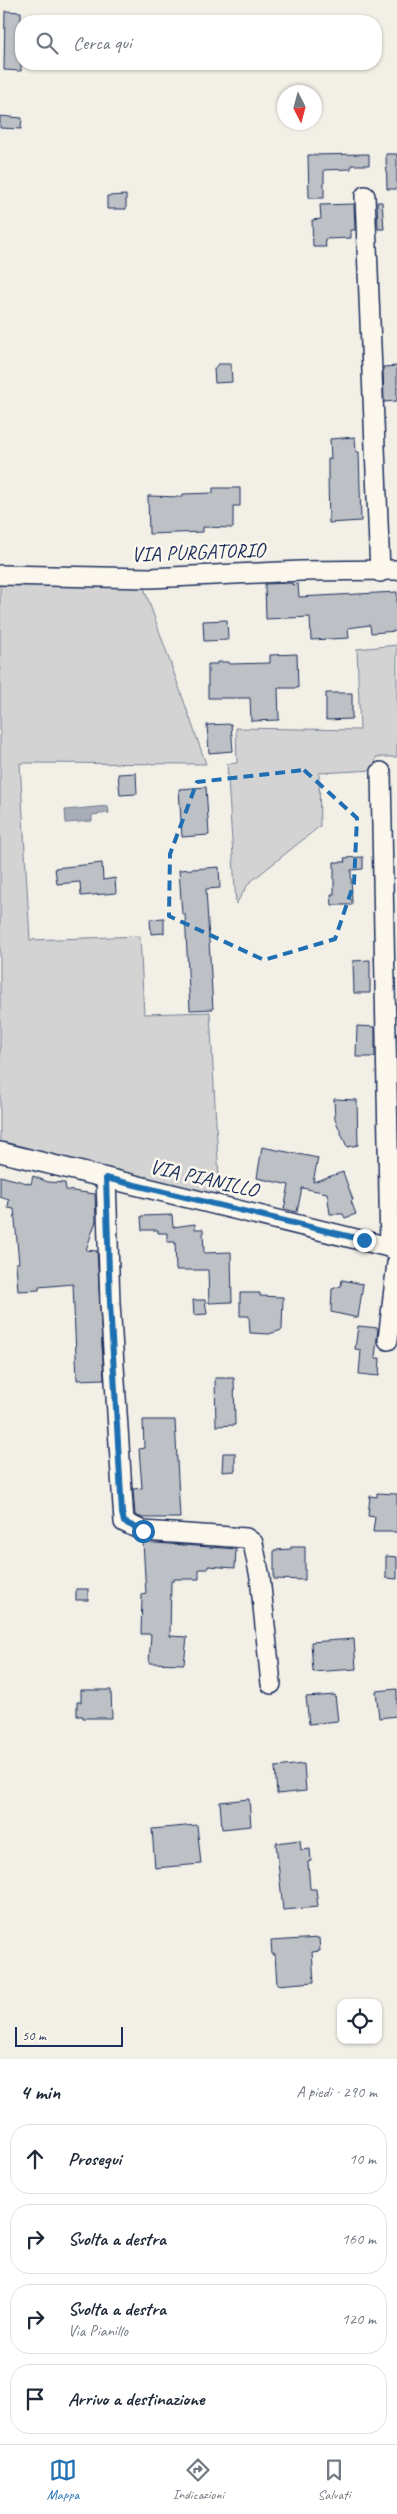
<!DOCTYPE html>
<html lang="it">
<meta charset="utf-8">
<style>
body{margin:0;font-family:Caveat,sans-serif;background:#f6f6f7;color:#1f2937}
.controls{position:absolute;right:15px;bottom:15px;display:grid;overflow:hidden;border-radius:10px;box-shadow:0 1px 4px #0004}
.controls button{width:45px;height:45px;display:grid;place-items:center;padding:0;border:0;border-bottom:1px solid #e0e1e3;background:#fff;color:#1f2937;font:25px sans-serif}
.compass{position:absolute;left:277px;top:85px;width:45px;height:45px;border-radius:50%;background:#fff;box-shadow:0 1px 4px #0004;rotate:174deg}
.scale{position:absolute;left:15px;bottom:12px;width:108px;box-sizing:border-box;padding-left:5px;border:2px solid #1b2f5e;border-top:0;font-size:14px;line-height:18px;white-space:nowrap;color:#1b2f5e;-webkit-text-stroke:4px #fbf7ec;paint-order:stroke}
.stop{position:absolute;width:15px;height:15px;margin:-11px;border:4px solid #1f6fb2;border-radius:50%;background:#fff}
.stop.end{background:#1f6fb2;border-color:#fff;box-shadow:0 1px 5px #0008}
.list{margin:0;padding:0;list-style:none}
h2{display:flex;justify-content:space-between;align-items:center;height:65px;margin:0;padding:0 20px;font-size:21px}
h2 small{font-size:16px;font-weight:400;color:#747a83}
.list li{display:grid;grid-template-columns:32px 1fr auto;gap:15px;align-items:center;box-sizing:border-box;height:70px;margin:0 10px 10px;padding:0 10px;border:1px solid #e0e1e3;border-radius:20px}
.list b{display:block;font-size:19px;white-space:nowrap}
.list p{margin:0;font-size:16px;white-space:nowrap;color:#747a83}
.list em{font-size:16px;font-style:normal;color:#747a83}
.icon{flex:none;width:28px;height:28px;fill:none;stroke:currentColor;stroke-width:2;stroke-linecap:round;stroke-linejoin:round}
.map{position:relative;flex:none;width:397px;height:2059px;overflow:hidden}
.search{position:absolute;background:#fff;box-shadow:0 1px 4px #0004;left:15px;right:15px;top:15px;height:55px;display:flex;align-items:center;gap:12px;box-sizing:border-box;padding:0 18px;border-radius:20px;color:#747a83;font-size:19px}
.sheet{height:385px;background:#fff}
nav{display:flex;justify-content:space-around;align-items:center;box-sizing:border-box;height:70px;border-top:1px solid #e0e1e3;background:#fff;font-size:14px;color:#747a83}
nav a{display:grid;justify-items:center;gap:2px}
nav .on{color:#1f6fb2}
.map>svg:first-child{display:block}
.green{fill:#d2d3d2;stroke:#768198}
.water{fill:#a9adb7;stroke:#707b93}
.building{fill:#bdc0c4;stroke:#1b2f5e}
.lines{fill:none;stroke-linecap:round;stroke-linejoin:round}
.minor-casing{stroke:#1b2f5e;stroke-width:22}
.minor{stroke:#fbf7ec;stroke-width:19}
.route{stroke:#1f6fb2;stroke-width:6}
.marked{fill:none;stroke:#1f6fb2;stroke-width:4;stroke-dasharray:10 6;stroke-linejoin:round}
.labels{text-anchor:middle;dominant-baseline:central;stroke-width:5;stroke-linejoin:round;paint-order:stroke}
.street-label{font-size:21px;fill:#1b2f5e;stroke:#fbf7ec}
</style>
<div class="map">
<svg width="397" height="2059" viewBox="0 0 397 2059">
<rect width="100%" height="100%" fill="#f2efe6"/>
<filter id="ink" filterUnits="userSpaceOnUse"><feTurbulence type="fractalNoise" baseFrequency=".02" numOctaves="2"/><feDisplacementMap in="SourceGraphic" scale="10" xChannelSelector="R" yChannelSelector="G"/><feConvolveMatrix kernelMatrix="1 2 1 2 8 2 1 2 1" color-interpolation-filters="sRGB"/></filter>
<g filter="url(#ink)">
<g class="green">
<path d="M0 582 143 585 206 764 20 763 30 940 140 936 144 1014 210 1012 220 1197 0 1143Z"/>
<path d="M397 645V757H376L375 770 319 773 320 826 249 883 236 904 227 764 237 763 236 728 360 730 357 649Z"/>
</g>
<path class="water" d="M108 806 109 813 92 815V821L66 823 65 810Z"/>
<g class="building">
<path d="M5 11 21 12V71L4 70Z"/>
<path d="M0 116 22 118 21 129 0 128Z"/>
<path d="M369 154V165H351V169L324 170V198H309L308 155Z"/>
<path d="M386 154H397V189H387Z"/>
<path d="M126 195V209H107V196Z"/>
<path d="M377 202H382L384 229H378Z"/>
<path d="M354 204 355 230H351V238L325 239 326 247H313L312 220 321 219 320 205Z"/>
<path d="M218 364H231L232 382 215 383 214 369Z"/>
<path d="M397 366V401L384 402 383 367Z"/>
<path d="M355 437 356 452H359L361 521 329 523 328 476V459H331L330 439Z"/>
<path d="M213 488H240V506H233V528L203 527V532L149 534 148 496 183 497V494L213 493Z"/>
<path d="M292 583V585L298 584 299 597 397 592V631L371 633 370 625 348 628 349 638 311 640 310 617 266 619 265 584Z"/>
<path d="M227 620 228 640 204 641 203 621Z"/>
<path d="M297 654 298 688H278L279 720 251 721 250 698H208V664H217V662H229L230 664 270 663V655Z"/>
<path d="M326 693H352V719L326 720Z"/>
<path d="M231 724 233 751 209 753 207 725Z"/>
<path d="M136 773 137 794 120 795 118 774Z"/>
<path d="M206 787 209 835 182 837 179 789Z"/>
<path d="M363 857V869L351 870 352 905H332L331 894H334V862H345L344 858Z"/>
<path d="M102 863 103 880 115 878 116 893 81 896 80 882 57 884 55 868Z"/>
<path d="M219 867 220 888 206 889 213 1009 190 1010 185 914H182L179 870Z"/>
<path d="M164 918V933L151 934 150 919Z"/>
<path d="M370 960V993H354L353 961Z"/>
<path d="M357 1026 375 1027V1057H356Z"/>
<path d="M334 1099 357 1100 358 1145 347 1147 335 1119Z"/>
<path d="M262 1147 318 1158 313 1182 343 1172 353 1200 351 1201 356 1214 345 1218 343 1214H330L327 1193 302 1188 297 1212 284 1209 289 1185 257 1178Z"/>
<path d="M0 1176 31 1184 33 1176 48 1182 65 1183 66 1190 95 1194 96 1221 86 1250 97 1251 104 1379 77 1380 73 1284 39 1287V1290L18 1291 16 1263H19L14 1209 8 1208 9 1200 0 1197Z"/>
<path d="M172 1215 173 1227 195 1224V1229H203L204 1253 231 1252 232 1302 209 1303 208 1270H176L175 1242H167V1233H158V1230H142L141 1216Z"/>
<path d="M342 1280 363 1284 358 1318 331 1312 332 1289 341 1286Z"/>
<path d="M240 1293H260V1296L283 1297 282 1330 269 1334 250 1333 249 1316H240Z"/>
<path d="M193 1300H205L207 1314 194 1315Z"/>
<path d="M358 1326 378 1328 375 1358H380L379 1376 359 1374 361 1350 355 1349Z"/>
<path d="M215 1378H234L235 1425 216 1426Z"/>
<path d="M143 1420H175L180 1518H143L135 1515 133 1489 142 1488 139 1449 144 1448Z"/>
<path d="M223 1453H235V1471L222 1472Z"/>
<path d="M377 1493 397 1494V1532H373L375 1517 368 1516 370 1496 377 1497Z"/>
<path d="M143 1542 236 1549 235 1568 208 1566V1569H199V1579H174V1581H171L170 1636 187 1637 184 1664 149 1663 151 1634H141L142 1595 146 1594Z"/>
<path d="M291 1547H305V1580L274 1579V1550L291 1549Z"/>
<path d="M386 1556 397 1557V1579L386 1578Z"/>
<rect x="76" y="1589" width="12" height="11"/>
<path d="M354 1639 356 1669 313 1672 311 1642Z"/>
<path d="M397 1689V1716L379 1718 376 1691Z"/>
<path d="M81 1690H111L112 1718H83V1716H77V1702H81Z"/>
<path d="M335 1695 338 1721 309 1724 306 1697Z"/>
<path d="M304 1764 306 1791 277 1794 275 1767Z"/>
<path d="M249 1799 251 1826 222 1829 220 1802Z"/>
<path d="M197 1825 201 1864 155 1868 152 1829Z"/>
<path d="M300 1840 301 1850 310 1849 311 1861 308 1862 310 1889H316L318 1907 283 1910 276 1843Z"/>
<path d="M319 1938 320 1951 312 1952 314 1982 277 1985 275 1954 272 1955 271 1941Z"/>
</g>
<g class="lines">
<defs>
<g id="minor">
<path d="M365 196 380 572"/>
<path d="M0 575 150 578 301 571 397 570"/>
<path d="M381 772 390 1248"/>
<path d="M0 1152 397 1249"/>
<path d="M106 1178 110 1303 124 1522 143 1531 246 1538 253 1543 260 1577 271 1684"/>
<path d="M388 1340 397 1263"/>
</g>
</defs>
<use href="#minor" class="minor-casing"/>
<use href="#minor" class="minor"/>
</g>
</g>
<g class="lines" filter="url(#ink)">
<path class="route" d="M143 1531 124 1522 122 1513 110 1303 106 1178 364 1240"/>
</g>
<path class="marked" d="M304 770 357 818 354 883 335 939 264 960 169 916 170 854 197 782Z"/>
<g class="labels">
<g class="street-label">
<text transform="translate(198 552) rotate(-2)">VIA PURGATORIO</text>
<text transform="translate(204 1178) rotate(13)">VIA PIANILLO</text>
</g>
</g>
</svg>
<div class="controls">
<button><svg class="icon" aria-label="locate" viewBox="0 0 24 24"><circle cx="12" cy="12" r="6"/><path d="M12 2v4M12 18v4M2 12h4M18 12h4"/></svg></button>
</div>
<svg class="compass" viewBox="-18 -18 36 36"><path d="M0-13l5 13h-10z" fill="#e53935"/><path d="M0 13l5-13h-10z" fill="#747a83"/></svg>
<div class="scale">50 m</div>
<div class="stop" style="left:143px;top:1531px"></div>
<div class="stop end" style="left:364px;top:1240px"></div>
<div class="search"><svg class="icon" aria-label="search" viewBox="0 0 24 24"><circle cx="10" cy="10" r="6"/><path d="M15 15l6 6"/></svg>Cerca qui</div>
</div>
<section class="sheet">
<h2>4 min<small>A piedi · 290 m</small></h2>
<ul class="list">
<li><svg class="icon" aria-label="ahead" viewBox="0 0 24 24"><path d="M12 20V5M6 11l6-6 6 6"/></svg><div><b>Prosegui</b></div><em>10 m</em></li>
<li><svg class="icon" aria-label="right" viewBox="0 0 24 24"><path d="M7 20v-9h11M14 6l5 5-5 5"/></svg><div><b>Svolta a destra</b></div><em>160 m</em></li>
<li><svg class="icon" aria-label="right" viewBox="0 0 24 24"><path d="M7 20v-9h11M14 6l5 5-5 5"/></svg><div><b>Svolta a destra</b><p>Via Pianillo</p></div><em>120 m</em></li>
<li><svg class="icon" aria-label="arrive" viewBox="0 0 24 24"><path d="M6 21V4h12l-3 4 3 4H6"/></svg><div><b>Arrivo a destinazione</b></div></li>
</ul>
</section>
<nav>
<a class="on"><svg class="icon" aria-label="map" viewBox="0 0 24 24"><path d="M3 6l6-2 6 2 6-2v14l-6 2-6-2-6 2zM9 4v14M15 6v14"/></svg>Mappa</a>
<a><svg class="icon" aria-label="directions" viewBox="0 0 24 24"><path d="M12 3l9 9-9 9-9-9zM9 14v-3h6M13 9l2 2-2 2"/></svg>Indicazioni</a>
<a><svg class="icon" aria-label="saved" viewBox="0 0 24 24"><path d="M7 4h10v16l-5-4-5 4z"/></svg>Salvati</a>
</nav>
